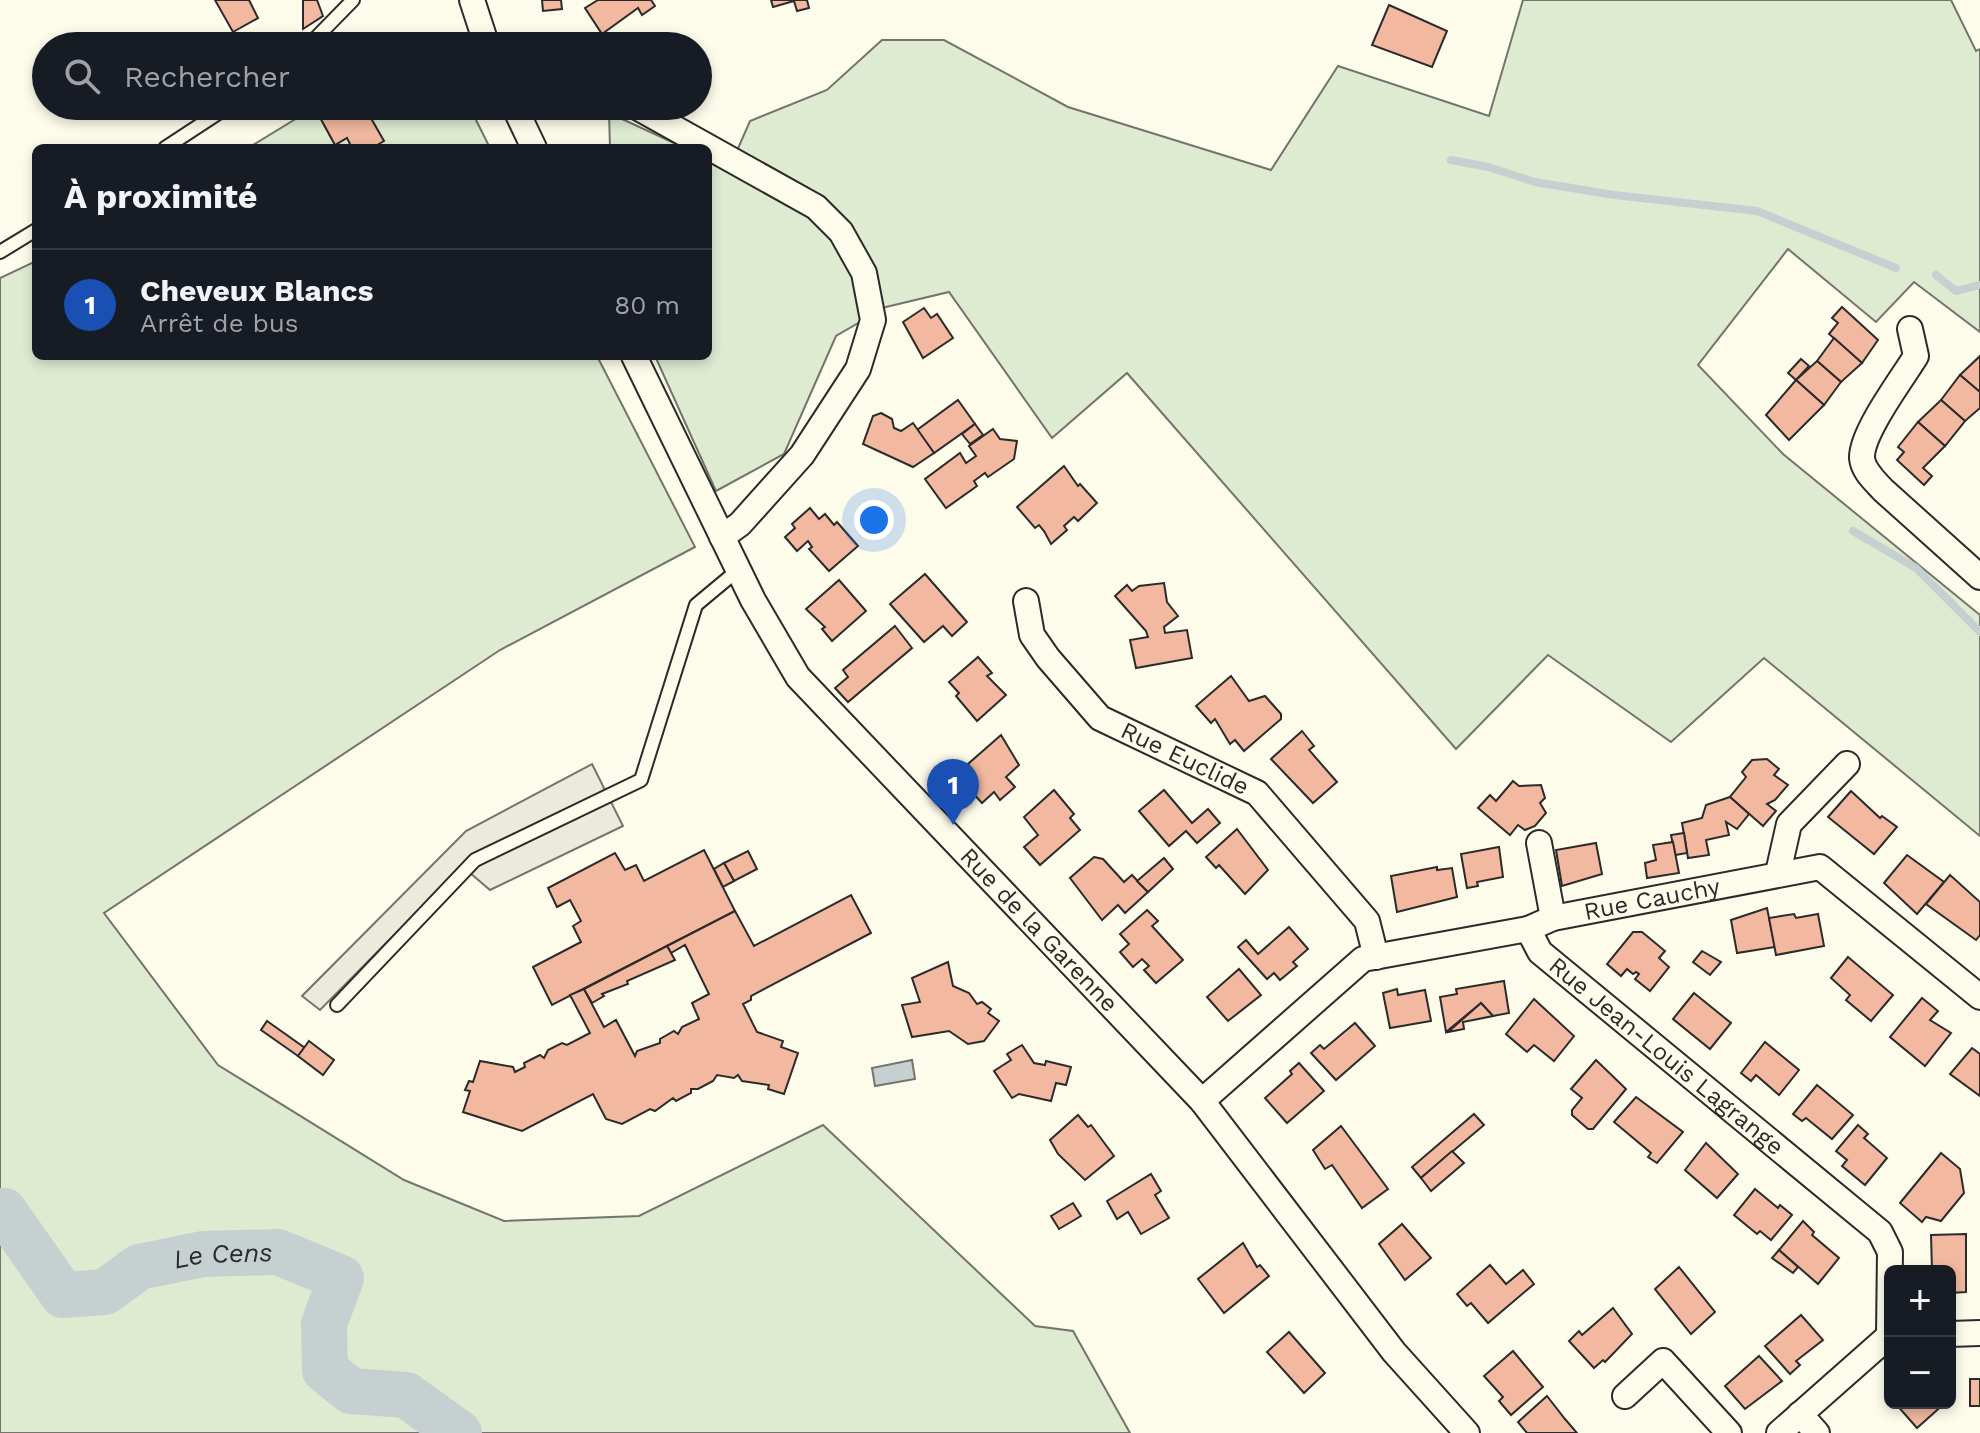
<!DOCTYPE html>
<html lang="fr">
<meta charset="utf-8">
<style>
body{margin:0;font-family:"Work Sans",sans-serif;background:#20242c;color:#f1f3f6}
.controls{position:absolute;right:24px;bottom:24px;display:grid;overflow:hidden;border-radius:12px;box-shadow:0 4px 12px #0003}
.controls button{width:72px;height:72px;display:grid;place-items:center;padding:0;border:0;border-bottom:2px solid #363941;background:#171b24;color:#f1f3f6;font:40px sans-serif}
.you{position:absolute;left:874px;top:520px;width:28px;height:28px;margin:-20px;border:6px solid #fff;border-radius:50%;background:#1a73e8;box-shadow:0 0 0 12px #1a73e833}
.badge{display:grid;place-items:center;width:52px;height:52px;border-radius:50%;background:#b45309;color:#fff;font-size:26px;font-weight:700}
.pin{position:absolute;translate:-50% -66px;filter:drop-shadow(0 2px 4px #0008)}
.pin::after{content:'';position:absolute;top:42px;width:28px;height:24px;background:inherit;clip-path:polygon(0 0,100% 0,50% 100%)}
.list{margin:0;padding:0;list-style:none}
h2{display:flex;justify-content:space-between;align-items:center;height:104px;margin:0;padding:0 32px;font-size:34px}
h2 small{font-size:26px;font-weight:400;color:#9ea1a6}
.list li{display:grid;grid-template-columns:52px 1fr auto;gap:24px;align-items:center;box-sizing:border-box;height:112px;padding:0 32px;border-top:2px solid #363941}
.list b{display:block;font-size:30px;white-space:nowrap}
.list p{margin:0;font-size:26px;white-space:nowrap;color:#9ea1a6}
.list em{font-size:26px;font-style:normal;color:#9ea1a6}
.icon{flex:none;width:44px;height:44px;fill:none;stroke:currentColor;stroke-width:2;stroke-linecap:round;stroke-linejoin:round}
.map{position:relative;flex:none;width:1980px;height:1433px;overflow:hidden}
.search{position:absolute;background:#171b24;box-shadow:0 4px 12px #0003;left:32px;top:32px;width:680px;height:88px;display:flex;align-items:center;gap:20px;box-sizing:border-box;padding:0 28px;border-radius:44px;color:#9ea1a6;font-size:30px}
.panel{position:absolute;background:#171b24;box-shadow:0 4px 12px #0003;left:32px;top:144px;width:680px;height:216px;border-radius:12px}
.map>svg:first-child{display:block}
.green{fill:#deebd1;stroke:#74746e;stroke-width:2}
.parking{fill:#eceadb;stroke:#74746e;stroke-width:2}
.water{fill:#c7d0d0;stroke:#74746e;stroke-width:2}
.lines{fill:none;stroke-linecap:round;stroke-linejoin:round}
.stream{stroke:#c7d0d0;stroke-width:8}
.river{stroke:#c7d0d0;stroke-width:46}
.building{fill:#f2b8a0;stroke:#2b2b2b;stroke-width:2}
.lane-casing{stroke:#2b2b2b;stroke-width:16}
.street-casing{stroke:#2b2b2b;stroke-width:28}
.lane{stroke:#fdfbea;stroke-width:12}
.street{stroke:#fdfbea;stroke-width:24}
.labels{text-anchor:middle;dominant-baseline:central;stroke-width:6;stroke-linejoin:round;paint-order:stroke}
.street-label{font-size:24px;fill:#2b2b2b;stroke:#fdfbea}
.water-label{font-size:26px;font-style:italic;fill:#2b2b2b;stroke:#fdfbea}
</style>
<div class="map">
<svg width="1980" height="1433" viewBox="0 0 1980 1433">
<rect width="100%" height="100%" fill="#fdfbea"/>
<g class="green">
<path d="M1523 0H1951L1976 51 1980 49V332L1914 282 1876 322 1788 249 1698 365 1783 454 1980 615V836L1764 658 1671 742 1548 655 1456 749 1127 373 1052 438 949 292 886 307 836 336 784 454 716 491 655 356H708V159L729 169 750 121 827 90 882 40H944L1068 107 1271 170 1338 66 1489 116Z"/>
<path d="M317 106H469L490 148H248Z"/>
<path d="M609 112V113L685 148H610Z"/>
<path d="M36 261V356H597L695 547 500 650 104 913 218 1065 404 1180 504 1221 639 1216 823 1125 1035 1326 1073 1331 1130 1433H0V278Z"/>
</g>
<path class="parking" d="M592 764 623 826 490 890 462 866 320 1010 302 996 466 831Z"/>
<path class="water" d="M912 1060 915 1079 875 1086 872 1068Z"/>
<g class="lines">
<g class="stream">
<path d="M1451 160 1488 167 1535 182 1614 195 1757 211 1896 268"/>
<path d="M1936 275 1956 291 1980 285"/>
<path d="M1853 531 1916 568 1980 632"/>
</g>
<path class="river" id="s1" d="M0 1211H4L63 1295 105 1292 139 1267 203 1254 278 1252 341 1278 324 1324 325 1370 351 1391 406 1395 459 1433"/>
</g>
<g class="building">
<path d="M215 0H249L258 18 233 32Z"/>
<path d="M303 0H317L323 16 303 29Z"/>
<path d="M542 0H561L562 9 543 11Z"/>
<path d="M598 0H651L655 6 642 15 638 8 602 34 585 8Z"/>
<path d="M771 0H807L809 8 797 11 794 1 773 7Z"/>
<path d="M1389 5 1447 31 1432 67 1372 45Z"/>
<path d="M327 106H364L384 141 372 148H352L347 138 335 145 317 112Z"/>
<path d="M1842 307 1878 340 1862 363 1829 334 1838 323 1832 318Z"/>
<path d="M924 308 931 318 937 314 953 338 923 358 903 322Z"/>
<path d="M1834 338 1862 363 1841 382 1817 361Z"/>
<path d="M1980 356V392L1960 375Z"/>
<path d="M1801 359 1809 366 1796 380 1788 373Z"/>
<path d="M1817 361 1841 382 1824 405 1796 380Z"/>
<path d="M1960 375 1980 392V408L1965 421 1941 400Z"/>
<path d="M1796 380 1824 405 1789 440 1766 415Z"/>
<path d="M958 400 975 424 934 453 917 430Z"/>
<path d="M1941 400 1965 421 1945 446 1918 422Z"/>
<path d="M881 413 892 419 894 428 901 431 913 423 934 453 913 467 863 444 873 416Z"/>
<path d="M1918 422 1945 446 1923 468 1932 476 1924 485 1897 460 1904 452 1898 447Z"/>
<path d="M975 424 983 435 970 444 962 434Z"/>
<path d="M993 429 1000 439 1017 441 1014 459 988 477 985 473 974 481 977 486 946 508 925 479 960 453 966 463 976 456 969 446Z"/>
<path d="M1064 466 1078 486 1080 484 1097 503 1078 521 1074 517 1064 526 1067 530 1051 544 1044 531 1039 525 1035 528 1017 507Z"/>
<path d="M810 508 819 519 825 514 834 525 837 522 858 546 829 571 809 549 812 547 808 541 797 551 785 537 795 528 792 524Z"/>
<path d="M925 574 967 622 952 636 943 626 924 642 890 604Z"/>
<path d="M839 580 866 611 832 641 822 629 825 627 806 609Z"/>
<path d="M1164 583 1167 602 1178 616 1164 627 1165 633 1187 630 1192 658 1136 668 1130 640 1148 637 1146 631 1115 596 1127 585 1132 591 1139 586Z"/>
<path d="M895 626 912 648 848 702 835 688 848 677 843 670Z"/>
<path d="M978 657 992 673 987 676 1006 695 977 721 956 696 959 693 949 682Z"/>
<path d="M1231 676 1249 701 1265 696 1281 714V719L1244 751 1235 740 1230 744 1215 719 1211 723 1196 706Z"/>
<path d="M1302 731 1314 746 1309 750 1337 782 1313 803 1271 759Z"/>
<path d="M1001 735 1019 765 1006 777 1015 787 1000 800 994 792 982 803 959 778 971 768 968 764Z"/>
<path d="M1767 759 1779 769 1774 775 1788 785 1775 800 1767 804 1776 811 1763 826 1730 797 1746 777 1742 772 1752 760Z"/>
<path d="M1513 781 1519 786 1541 785 1545 798 1540 803 1546 813 1535 826 1525 830 1518 825 1510 835 1478 808 1490 795 1496 801Z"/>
<path d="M1054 790 1074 814 1070 818 1080 830 1040 865 1024 847 1038 835 1024 817Z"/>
<path d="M1164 790 1192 823 1208 809 1220 823 1197 843 1186 831 1169 846 1139 811Z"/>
<path d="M1851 791 1880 818 1882 816 1897 827 1874 854 1828 817Z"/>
<path d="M1730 797 1749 814 1737 829 1726 822 1729 835 1706 840 1709 855 1688 858 1682 823 1702 818 1706 805Z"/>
<path d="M1237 829 1268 870 1245 894 1219 865 1216 868 1206 857Z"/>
<path d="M1684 833 1687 853 1675 855 1671 835Z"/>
<path d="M1673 842 1679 873 1647 878 1645 863 1656 860 1653 845Z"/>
<path d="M1596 843 1602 874 1562 886 1556 850Z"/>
<path d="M1499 847 1503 877 1477 882 1478 886 1467 888 1461 854Z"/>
<path d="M704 850 735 911 552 1005 533 967 581 942 573 926 581 921 570 900 557 907 548 888 615 853 625 870 636 865 644 881Z"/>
<path d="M748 851 757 869 734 881 724 863Z"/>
<path d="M1907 855 1944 882 1917 914 1884 883Z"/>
<path d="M1094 857 1103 859 1124 882 1132 875 1148 892 1125 913 1118 905 1102 920 1070 878Z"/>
<path d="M1164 858 1173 869 1148 892 1137 881Z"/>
<path d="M724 863 734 881 723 887 714 869Z"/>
<path d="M1437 867V870L1452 868 1457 897 1397 912 1391 876Z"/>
<path d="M1950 875 1980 902V935L1976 940 1926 904Z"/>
<path d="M851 895 871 933 751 996V1000L743 1004 757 1032 783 1041 781 1047 798 1053 784 1094 768 1089 769 1085 742 1081 738 1075 734 1078 717 1075 713 1081 698 1089H691V1093L676 1101 673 1098 655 1111 650 1109 622 1124 606 1119 593 1094 522 1131 463 1112 470 1091 465 1090 469 1081 473 1082 480 1061 513 1067 515 1072 525 1067 524 1063 540 1055 544 1058 548 1050 562 1043 567 1045 590 1033 570 995 584 989 604 1027 616 1020 635 1056 637 1051 660 1043V1039L674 1031 678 1034 682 1027 699 1019 692 1003 709 994 685 945 671 953 667 946 735 911 754 946Z"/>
<path d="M1767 908 1775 947 1737 953 1731 920Z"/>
<path d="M1147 910 1158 921 1152 926 1183 960 1156 983 1144 970 1149 966 1142 959 1133 967 1120 952 1129 944 1120 934Z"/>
<path d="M1794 914 1796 918 1818 914 1824 946 1776 955 1769 918Z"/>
<path d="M1289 927 1308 949 1293 962 1297 966 1280 980 1274 973 1267 979 1238 947 1246 940 1258 954Z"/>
<path d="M1633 932H1642L1665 951 1659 958 1669 967 1650 991 1635 979 1639 974 1636 972 1633 974 1627 969 1621 976 1607 964Z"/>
<path d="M667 946 675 960 627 981 628 984 602 994 604 996 592 1003 584 989Z"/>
<path d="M1702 951 1721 962 1710 975 1693 962Z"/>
<path d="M1848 957 1893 995 1871 1021 1846 1000 1850 995 1831 978Z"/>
<path d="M948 962 953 986 969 993 977 1004 982 1002 991 1009 988 1013 999 1021 984 1041 968 1044 949 1031 912 1037 902 1005 920 1002 912 978Z"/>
<path d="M1239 969 1261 995 1228 1021 1207 997Z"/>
<path d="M1504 981 1509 1013 1493 1016 1481 1003 1446 1032 1440 997 1457 994 1456 989Z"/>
<path d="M1397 989 1398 995 1425 990 1431 1021 1390 1028 1383 993Z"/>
<path d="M1694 993 1731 1023 1710 1049 1673 1019Z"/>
<path d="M1922 998 1938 1011 1930 1020 1951 1033 1925 1066 1890 1037Z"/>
<path d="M1534 999 1574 1036 1554 1061 1534 1045 1527 1052 1506 1034Z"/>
<path d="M1481 1003 1493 1016 1463 1022 1464 1029 1448 1032Z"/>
<path d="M267 1021 305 1048 298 1056 261 1030Z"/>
<path d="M1355 1023 1375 1046 1336 1080 1311 1053 1320 1045 1324 1049Z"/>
<path d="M309 1041 334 1060 323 1075 298 1056Z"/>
<path d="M1765 1042 1799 1070 1779 1095 1756 1075 1751 1081 1741 1073Z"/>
<path d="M1022 1045 1034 1063 1045 1065 1046 1061 1071 1067 1066 1085 1056 1083 1051 1101 1019 1094 1012 1098 994 1071 1011 1060 1007 1054Z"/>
<path d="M1972 1048 1980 1054V1096L1950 1074Z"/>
<path d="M1596 1060 1626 1089 1593 1129H1588L1572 1115V1110L1582 1098 1571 1089Z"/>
<path d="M1299 1063 1324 1091 1287 1123 1265 1098 1292 1074 1290 1071Z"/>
<path d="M1817 1085 1853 1115 1832 1139 1806 1118 1802 1121 1793 1114Z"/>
<path d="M1636 1097 1683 1132 1657 1163 1648 1157 1651 1153 1614 1122Z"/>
<path d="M1474 1114 1484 1125 1421 1178 1412 1167Z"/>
<path d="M1078 1115 1088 1127 1091 1125 1114 1156 1085 1180 1058 1154 1050 1140Z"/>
<path d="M1858 1125 1868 1134 1864 1138 1887 1158 1865 1185 1842 1166 1847 1160 1836 1151Z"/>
<path d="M1341 1126 1388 1189 1362 1208 1332 1165 1325 1169 1313 1150Z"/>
<path d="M1706 1143 1738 1174 1717 1198 1685 1170Z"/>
<path d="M1452 1151 1464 1163 1431 1191 1421 1178Z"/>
<path d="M1941 1153 1960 1169 1964 1193 1941 1221 1926 1217 1922 1222 1900 1203Z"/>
<path d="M1151 1174 1161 1191 1155 1195 1169 1218 1141 1234 1128 1212 1117 1219 1107 1201Z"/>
<path d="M1755 1189 1778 1208 1780 1205 1792 1215 1771 1240 1760 1231 1757 1234 1734 1215Z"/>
<path d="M1073 1203 1081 1216 1059 1229 1051 1216Z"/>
<path d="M1803 1221 1814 1232 1812 1235 1839 1258 1818 1284 1779 1250Z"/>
<path d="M1402 1224 1431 1258 1405 1280 1379 1244Z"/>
<path d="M1966 1234V1292L1950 1293V1271H1932L1931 1235Z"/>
<path d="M1243 1243 1257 1267 1260 1265 1269 1276 1224 1313 1198 1279Z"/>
<path d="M1779 1250 1798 1267 1793 1273 1772 1258Z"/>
<path d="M1490 1265 1506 1284 1523 1270 1534 1284 1488 1323 1471 1303 1467 1306 1457 1294Z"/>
<path d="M1679 1267 1715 1312 1691 1334 1655 1289Z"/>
<path d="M1613 1308 1632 1334 1605 1362 1603 1360 1594 1368 1569 1341 1579 1331 1582 1335Z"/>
<path d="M1801 1315 1823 1340 1796 1361 1800 1365 1790 1374 1765 1346Z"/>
<path d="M1289 1332 1325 1373 1304 1393 1267 1352Z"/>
<path d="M1513 1351 1543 1387 1511 1415 1499 1401 1503 1397 1484 1376Z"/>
<path d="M1759 1356 1782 1381 1745 1409 1725 1386Z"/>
<rect x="1970" y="1379" width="10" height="27"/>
<path d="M1547 1396 1565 1419 1577 1433H1527L1518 1422Z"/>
<path d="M1895 1403H1945L1917 1428Z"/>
</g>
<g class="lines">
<defs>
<g id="lane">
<path d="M308 46 353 0"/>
<path d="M165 148 229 106"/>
<path d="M0 252 36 230"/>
<path d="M337 1005 475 860 641 780 696 605 738 570"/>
</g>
<g id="street">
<path d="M472 0 487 46"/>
<path d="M514 106 534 148"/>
<path d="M635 106 816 207 841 232 864 273 873 320 858 369 802 455 740 524 722 537"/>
<path d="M1910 329 1916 356C1902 379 1861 433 1862 458 1863 471 1875 481 1883 490L1980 577"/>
<path id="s2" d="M634 356 753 600 798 677 1202 1101 1394 1352 1467 1433"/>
<path id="s3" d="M1026 601 1032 635 1048 658 1100 718 1257 793 1367 921 1376 957"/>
<path d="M1539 843 1553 918"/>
<path d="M1778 873 1789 824 1847 764"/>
<path id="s4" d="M1528 929 1553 918 1820 867 1980 997"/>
<path id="s5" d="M1202 1101 1363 959 1528 929 1540 952 1880 1232 1890 1252 1889 1335"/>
<path d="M1950 1334 1980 1333"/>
<path d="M1625 1396 1663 1361 1729 1433"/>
<path d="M1800 1414 1817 1433"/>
<path d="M1779 1433 1890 1335"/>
</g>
</defs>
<use href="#lane" class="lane-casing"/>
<use href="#street" class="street-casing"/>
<use href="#lane" class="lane"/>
<use href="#street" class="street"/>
</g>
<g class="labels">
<g class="street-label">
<text stroke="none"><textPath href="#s3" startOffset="236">Rue Euclide</textPath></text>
<text stroke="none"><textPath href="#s4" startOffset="128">Rue Cauchy</textPath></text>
<text stroke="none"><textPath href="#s2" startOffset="710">Rue de la Garenne</textPath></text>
<text stroke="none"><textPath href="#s5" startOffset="572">Rue Jean-Louis Lagrange</textPath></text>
</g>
<g class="water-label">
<text stroke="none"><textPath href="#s1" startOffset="276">Le Cens</textPath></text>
</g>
</g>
</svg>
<div class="controls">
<button>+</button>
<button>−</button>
</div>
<div class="you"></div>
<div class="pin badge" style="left:953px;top:825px;background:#1a4fb4">1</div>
<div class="search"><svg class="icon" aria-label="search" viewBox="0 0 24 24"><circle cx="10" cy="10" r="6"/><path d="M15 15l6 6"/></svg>Rechercher</div>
<section class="panel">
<h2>À proximité<small></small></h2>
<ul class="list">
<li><span class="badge" style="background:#1a4fb4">1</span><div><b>Cheveux Blancs</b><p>Arrêt de bus</p></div><em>80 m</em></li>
</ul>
</section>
</div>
